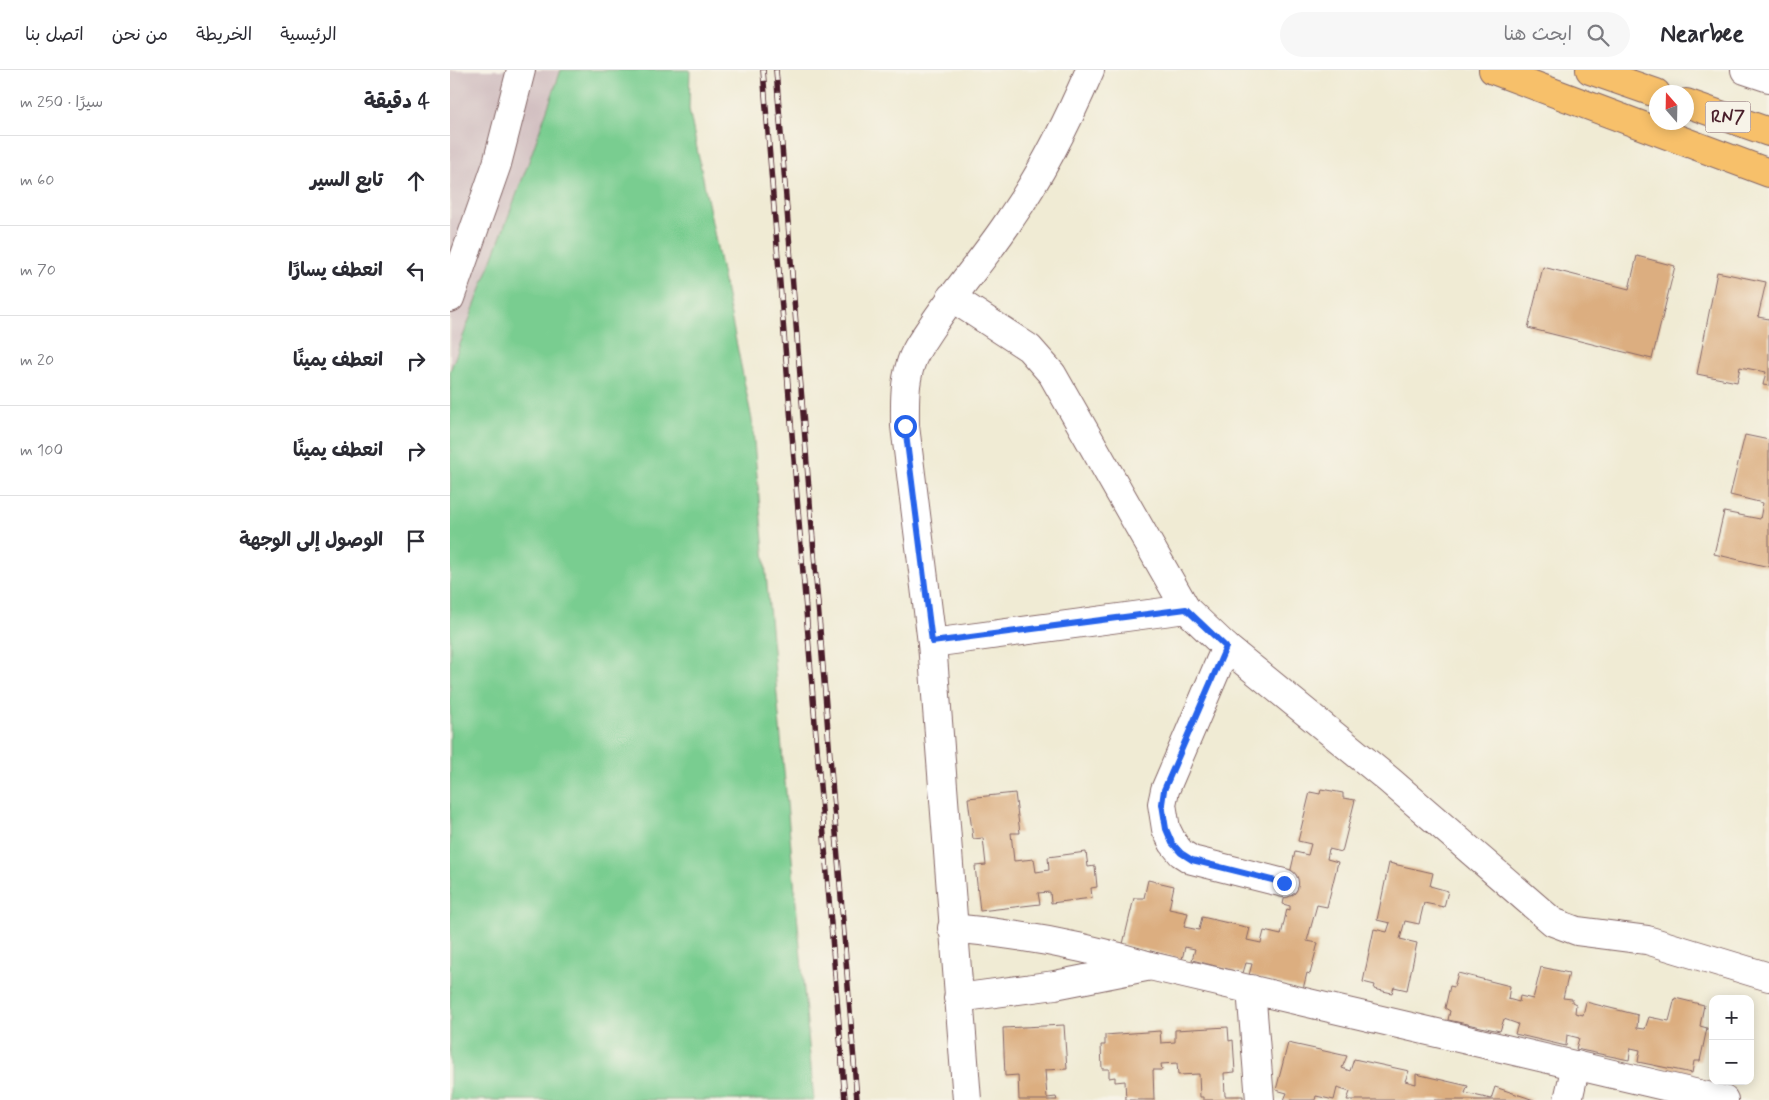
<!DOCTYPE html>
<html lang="ar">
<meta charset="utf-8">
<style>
body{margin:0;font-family:Mynerve,"Playpen Sans Arabic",sans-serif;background:#f7f7f7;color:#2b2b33;direction:rtl}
.controls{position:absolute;right:15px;bottom:15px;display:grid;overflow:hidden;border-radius:10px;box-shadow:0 2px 12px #0003}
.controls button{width:45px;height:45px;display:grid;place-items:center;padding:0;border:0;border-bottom:1px solid #e1e1e2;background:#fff;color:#2b2b33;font:25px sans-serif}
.compass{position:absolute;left:1199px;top:15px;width:45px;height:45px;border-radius:50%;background:#fff;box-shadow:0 2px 12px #0003;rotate:340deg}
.stop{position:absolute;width:15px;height:15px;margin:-11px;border:4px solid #2563eb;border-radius:50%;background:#fff}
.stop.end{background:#2563eb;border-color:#fff;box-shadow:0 1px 5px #0008}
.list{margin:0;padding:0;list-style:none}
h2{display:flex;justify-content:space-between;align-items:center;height:65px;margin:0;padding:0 20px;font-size:21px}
h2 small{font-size:16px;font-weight:400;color:#7c7c81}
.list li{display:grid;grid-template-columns:32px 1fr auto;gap:15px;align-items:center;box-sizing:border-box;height:90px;padding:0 20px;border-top:1px solid #e1e1e2}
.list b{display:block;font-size:19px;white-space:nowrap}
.list em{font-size:16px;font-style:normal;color:#7c7c81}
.icon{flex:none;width:28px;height:28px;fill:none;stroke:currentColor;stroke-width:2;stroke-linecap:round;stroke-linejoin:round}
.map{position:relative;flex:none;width:1319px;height:1030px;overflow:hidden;direction:ltr}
header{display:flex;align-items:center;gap:30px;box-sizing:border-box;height:70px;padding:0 25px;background:#fff;border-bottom:1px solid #e1e1e2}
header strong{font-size:24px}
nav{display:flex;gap:28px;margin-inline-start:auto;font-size:18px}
.search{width:350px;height:45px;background:#f7f7f7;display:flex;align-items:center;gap:12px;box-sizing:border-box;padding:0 18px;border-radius:28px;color:#7c7c81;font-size:19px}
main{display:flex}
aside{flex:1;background:#fff}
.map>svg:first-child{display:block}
.industrial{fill:#d2bfc1}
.green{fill:#79cd90;stroke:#62765e}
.building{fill:#dcae80}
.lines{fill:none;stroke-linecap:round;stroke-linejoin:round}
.minor-casing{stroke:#846666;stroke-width:30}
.major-casing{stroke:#846666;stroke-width:30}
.minor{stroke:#fff;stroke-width:28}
.major{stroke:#f7c06b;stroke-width:28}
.rail-casing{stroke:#4a1f2b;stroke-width:5.5}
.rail{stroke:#f7f3e8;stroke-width:4;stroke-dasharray:11;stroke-linecap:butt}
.route{stroke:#2563eb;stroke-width:6}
.labels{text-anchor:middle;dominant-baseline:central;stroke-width:4;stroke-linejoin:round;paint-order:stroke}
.shield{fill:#f7f3e8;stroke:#7e5f64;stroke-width:1}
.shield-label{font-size:18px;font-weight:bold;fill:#4a1f2b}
</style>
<header>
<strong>Nearbee</strong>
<div class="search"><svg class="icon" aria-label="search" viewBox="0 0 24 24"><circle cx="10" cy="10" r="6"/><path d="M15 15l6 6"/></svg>ابحث هنا</div>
<nav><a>الرئيسية</a><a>الخريطة</a><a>من نحن</a><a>اتصل بنا</a></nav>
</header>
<main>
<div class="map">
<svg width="1319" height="1030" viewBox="0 0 1319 1030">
<rect width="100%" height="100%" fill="#f7f3e8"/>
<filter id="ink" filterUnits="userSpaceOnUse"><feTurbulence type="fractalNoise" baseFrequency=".02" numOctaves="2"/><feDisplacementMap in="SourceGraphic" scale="10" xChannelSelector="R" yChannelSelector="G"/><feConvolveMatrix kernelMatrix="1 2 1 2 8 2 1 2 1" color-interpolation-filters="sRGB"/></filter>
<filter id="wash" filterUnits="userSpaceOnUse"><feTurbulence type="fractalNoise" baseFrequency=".0096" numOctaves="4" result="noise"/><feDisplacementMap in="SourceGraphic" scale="20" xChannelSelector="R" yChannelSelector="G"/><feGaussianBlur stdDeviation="1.12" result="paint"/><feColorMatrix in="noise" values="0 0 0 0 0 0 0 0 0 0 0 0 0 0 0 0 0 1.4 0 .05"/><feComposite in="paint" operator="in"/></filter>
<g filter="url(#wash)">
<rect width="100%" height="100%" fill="#f0ebd4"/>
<path class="industrial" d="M0 0H111L78 94 0 301Z"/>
<path class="green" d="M111 0H240L239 39 302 350 364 1030H0V301L78 94Z"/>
<g id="blocks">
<g class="building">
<path d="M1187 186 1225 196 1202 289 1078 258 1093 197 1179 219Z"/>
<path d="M1267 202 1316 212 1308 247 1319 249V316L1313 315 1316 302 1290 297 1287 312 1247 304Z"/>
<path d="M1295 365 1319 370V497L1264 484 1274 442 1310 449 1313 433 1280 425Z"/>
<path d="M871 719 893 723V728L905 730 892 782 879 779 877 789 888 792 877 837 867 835 857 871 868 873 860 904 857 903 853 919 799 905 802 894 796 893 793 903 742 890 745 879 735 877 732 889 673 874 684 828H694L698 810 724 816 719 839 738 843 734 857 749 860 752 847 800 858 797 870 811 873 814 861 831 865 837 839 840 840V836L833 834 845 782 858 785 861 774 848 771 860 722 870 724Z"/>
<path d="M565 723 570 763H561L564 791 584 789 586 802 599 800 598 787 636 782 638 797 645 796 647 817 641 818 642 828 601 833 600 822 588 823 590 834 530 841 525 796 536 795 533 768 523 769 518 728Z"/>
<path d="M939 793 983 803 980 816 998 821 994 837 974 833 969 854 955 851 950 869 967 873 957 920 944 917 942 923 924 919 925 915 913 912 924 859 937 862 940 853 927 850Z"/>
<path d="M1091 897 1119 903 1113 928 1122 929V932L1126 934 1125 943 1133 945 1136 932 1188 945 1187 958 1195 959 1199 947 1219 951 1225 928 1254 935 1250 956 1257 958 1250 991H1244L1242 1003 1188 992 1190 980 1181 978 1179 990 1126 979 1129 968 1117 965 1116 976 1065 964 1068 954 1054 949 1050 961 998 950 1000 941 995 938 1000 916 1004 917 1008 903 1060 916 1058 929 1069 932 1070 926 1083 929Z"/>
<path d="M614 955 617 999 595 1000 597 1028 606 1027 607 1030H569L568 1005 555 1006 553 958Z"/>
<path d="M778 957 779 971 783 970 785 1002 774 1003 775 1026H793V1030H753V1027H750L749 1004 728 1005 727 993 711 994 712 1000H703L704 1030H676L675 1011 665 1012V1007L659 1008V999H652L651 975H655V965L710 961 711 973 725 972V960Z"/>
<path d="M838 973 897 986 892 998 900 1001 904 989 959 1001 955 1011 966 1014V1004L1018 1016 1015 1023 1041 1029 1045 1017 1084 1030H897L900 1022 887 1018 884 1030 866 1026 865 1030H834L837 1023 826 1020Z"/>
</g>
</g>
</g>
<g filter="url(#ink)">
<use href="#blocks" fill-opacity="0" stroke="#846666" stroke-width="1"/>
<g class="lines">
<defs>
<g id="minor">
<path d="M1295 0 1319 8"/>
<path d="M501 227 579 278 602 304 736 539"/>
<path d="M0 228 47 94 71 0"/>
<path d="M482 573 736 539 776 577 939 710 1103 852 1127 861 1197 870 1319 907"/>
<path d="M776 577 715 720 712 734 716 759 723 773 731 783 742 790 834 813"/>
<path d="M502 858C570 864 635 876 700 896L1274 1030"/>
<path d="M801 919 810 1030"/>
<path d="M508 928 605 915 696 897"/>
<path d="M517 1030 482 573 455 356C455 336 454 315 460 296 464 281 474 268 482 256 507 218 537 185 561 148 593 102 618 51 640 0"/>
<path d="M1118 1030 1126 995"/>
</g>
<g id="major">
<path d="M1043 0 1319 103"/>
<path d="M1140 0 1206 23"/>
<path d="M1236 33 1319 62"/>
</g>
</defs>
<use href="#minor" class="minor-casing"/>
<use href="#major" class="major-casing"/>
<use href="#minor" class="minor"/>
<use href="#major" class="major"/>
<defs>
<g id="rail">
<path d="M313 0 395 1030"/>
<path d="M326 0 407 1030"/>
</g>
</defs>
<use href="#rail" class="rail-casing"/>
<use href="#rail" class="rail"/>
</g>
</g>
<g class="lines" filter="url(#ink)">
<path class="route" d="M455 356 482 572 736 539 776 577 714 720 712 734 716 759 722 773 731 783 742 790 834 813"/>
</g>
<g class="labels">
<rect class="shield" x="1255.5" y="31.5" width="45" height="31" rx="4"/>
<g class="shield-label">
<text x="1278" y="47">RN7</text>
</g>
</g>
</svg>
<div class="controls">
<button>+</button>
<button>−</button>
</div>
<svg class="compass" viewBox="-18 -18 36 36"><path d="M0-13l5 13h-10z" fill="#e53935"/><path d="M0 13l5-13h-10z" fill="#7c7c81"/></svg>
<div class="stop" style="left:455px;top:356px"></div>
<div class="stop end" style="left:834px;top:813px"></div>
</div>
<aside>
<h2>4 دقيقة<small>سيرًا · 250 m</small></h2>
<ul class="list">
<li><svg class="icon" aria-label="ahead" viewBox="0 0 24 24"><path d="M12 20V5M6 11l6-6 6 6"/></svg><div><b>تابع السير</b></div><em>60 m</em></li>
<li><svg class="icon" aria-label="left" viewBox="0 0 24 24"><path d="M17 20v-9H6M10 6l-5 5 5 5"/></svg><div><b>انعطف يسارًا</b></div><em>70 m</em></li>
<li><svg class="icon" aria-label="right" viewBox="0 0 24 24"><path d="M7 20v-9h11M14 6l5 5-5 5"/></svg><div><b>انعطف يمينًا</b></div><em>20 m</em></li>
<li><svg class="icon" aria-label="right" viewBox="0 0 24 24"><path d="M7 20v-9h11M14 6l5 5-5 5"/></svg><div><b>انعطف يمينًا</b></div><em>100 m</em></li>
<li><svg class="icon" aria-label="arrive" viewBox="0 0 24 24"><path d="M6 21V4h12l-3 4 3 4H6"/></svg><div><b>الوصول إلى الوجهة</b></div></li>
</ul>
</aside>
</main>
